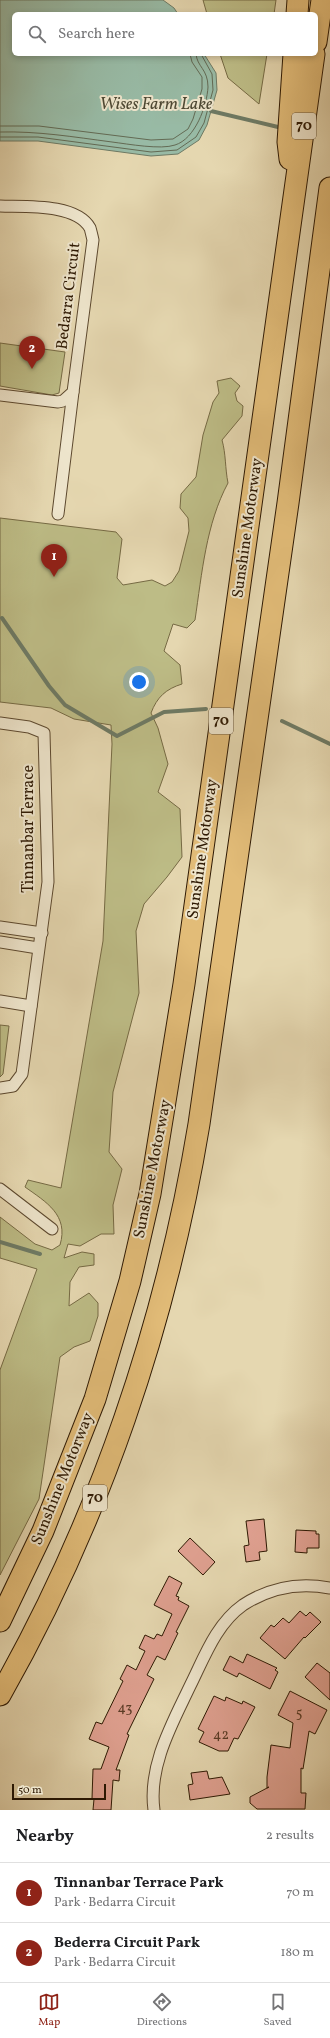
<!DOCTYPE html>
<meta charset="utf-8">
<style>
body{margin:0;font-family:Vollkorn,serif;background:#f6f6f6;color:#202124}
.scale{position:absolute;left:12px;bottom:10px;width:94px;box-sizing:border-box;padding-left:4px;border:2px solid #2e1903;border-top:0;font-size:11px;line-height:14px;white-space:nowrap;color:#2e1903;-webkit-text-stroke:3px #eee5cc;paint-order:stroke}
.you{position:absolute;left:139px;top:682px;width:14px;height:14px;margin:-10px;border:3px solid #fff;border-radius:50%;background:#1a73e8;box-shadow:0 0 0 6px #1a73e833}
.badge{display:grid;place-items:center;width:26px;height:26px;border-radius:50%;background:#8f2418;color:#fff;font-size:13px;font-weight:700}
.pin{position:absolute;translate:-50% -33px;filter:drop-shadow(0 1px 2px #0008)}
.pin::after{content:'';position:absolute;top:21px;width:14px;height:12px;background:inherit;clip-path:polygon(0 0,100% 0,50% 100%)}
.list{margin:0;padding:0;list-style:none}
h2{display:flex;justify-content:space-between;align-items:center;height:52px;margin:0;padding:0 16px;font-size:17px}
h2 small{font-size:13px;font-weight:400;color:#757577}
.list li{display:grid;grid-template-columns:26px 1fr auto;gap:12px;align-items:center;box-sizing:border-box;height:60px;padding:0 16px;border-top:1px solid #e0e0e0}
.list b{display:block;font-size:15px;white-space:nowrap}
.list p{margin:0;font-size:13px;white-space:nowrap;color:#757577}
.list em{font-size:13px;font-style:normal;color:#757577}
.icon{flex:none;width:22px;height:22px;fill:none;stroke:currentColor;stroke-width:2;stroke-linecap:round;stroke-linejoin:round}
.map{position:relative;flex:none;width:330px;height:1810px;overflow:hidden}
.search{position:absolute;background:#fff;box-shadow:0 2px 6px #0003;left:12px;right:12px;top:12px;height:44px;display:flex;align-items:center;gap:10px;box-sizing:border-box;padding:0 14px;border-radius:6px;color:#757577;font-size:15px}
.sheet{height:172px;background:#fff}
nav{display:flex;justify-content:space-around;align-items:center;box-sizing:border-box;height:56px;border-top:1px solid #e0e0e0;background:#fff;font-size:11px;color:#757577}
nav a{display:grid;justify-items:center;gap:2px}
nav .on{color:#8f2418}
.map>svg:first-child{display:block}
.green{fill:#bdbc86;stroke:#766a44}
.water{fill:#98baa5;stroke:#6e7a64}
.lines{fill:none;stroke-linecap:round;stroke-linejoin:round}
.shore{stroke:#636a54;stroke-width:1}
.stream{stroke:#6e7a64;stroke-width:4}
.building{fill:#dfa090;stroke:#2e1903}
.street-casing{stroke:#5c482e;stroke-width:13}
.highway-casing{stroke:#2e1903;stroke-width:23}
.street{stroke:#eee5cc;stroke-width:11}
.highway{stroke:#e2bc78;stroke-width:21}
.labels{text-anchor:middle;dominant-baseline:central;stroke-width:4;stroke-linejoin:round;paint-order:stroke}
.number-label{font-size:14px;fill:#5a3b26}
.shield{fill:#eee5cc;stroke:#68563f;stroke-width:1}
.shield-label{font-size:15px;font-weight:bold;fill:#2e1903}
.street-label{font-size:16px;fill:#2e1903;stroke:#eee5cc}
.water-label{font-size:17px;font-style:italic;fill:#4e4934;stroke:#eee5cc}
</style>
<div class="map">
<svg width="330" height="1810" viewBox="0 0 330 1810">
<rect width="100%" height="100%" fill="#e5d7b0"/>
<filter id="stains"><feTurbulence type="fractalNoise" baseFrequency=".005" numOctaves="4"/><feColorMatrix values="0 0 0 0 .2 0 0 0 0 .09 0 0 0 0 .02 0 0 0 .5 -.17"/></filter>
<radialGradient id="worn" r=".72"><stop offset=".6" stop-color="#630" stop-opacity="0"/><stop offset="1" stop-color="#630" stop-opacity=".3"/></radialGradient>
<g class="green">
<path d="M203 0H276L274 14H207Z"/>
<path d="M220 54H267L259 104 228 78Z"/>
<path d="M0 343 65 352 59 393 52 395 0 386Z"/>
<path d="M231 378 240 386 235 393 237 401 243 406 242 416 222 440C226 454 225 468 228 483 206 524 202 573 195 620L187 628 173 624 164 651 180 665 182 684C166 689 157 697 151 713L158 728 168 764 158 792 180 809 182 857 167 877 144 904 136 931 139 993 113 1092 109 1152 122 1169 113 1205 114 1234H101L80 1246 68 1244 64 1258 82 1252 94 1254V1265L79 1267 70 1282 69 1306 89 1293 98 1303V1316L90 1341 74 1347 60 1357 39 1499 0 1575V1370L37 1269 0 1258V1217L35 1244 52 1250 60 1245C69 1215 46 1202 25 1187L28 1180 61 1188 103 941 112 744 111 725 74 719 51 708 0 702V518L116 532 122 539 117 578 123 585 152 580 165 586 172 582 179 571 189 531 188 518 180 508 181 494 196 477 203 435 213 402 219 393 217 381Z"/>
<path d="M0 1025 9 1026 3 1074 0 1077Z"/>
</g>
<path class="water" d="M0 0H163L174 8 178 14H14V54H204L216 73 217 90 207 125 199 140 178 154 151 156 38 141H0Z"/>
<g class="lines">
<g class="shore">
<path d="M0 126H39L151 140 173 139 188 129 193 119 202 89V77L192 62 190 54"/>
<path d="M0 132C38 131 74 137 112 142 128 144 161 150 175 145 195 139 207 106 208 87 208 69 197 67 196 54"/>
<path d="M0 137H38L151 152 177 150 196 137 204 123 213 90 212 74 201 54"/>
</g>
<g class="stream">
<path d="M211 111 278 127"/>
<path d="M2 618 49 686 65 705 117 736 164 712 206 709"/>
<path d="M282 721 330 744"/>
<path d="M0 1242 40 1254"/>
</g>
</g>
<g class="building">
<path d="M264 1519 267 1551 259 1552 260 1560 246 1562 244 1546 249 1545 246 1521Z"/>
<path d="M296 1530 316 1531V1534H319V1548H307V1553L295 1552Z"/>
<path d="M190 1538 215 1562 203 1575 178 1551Z"/>
<path d="M169 1576 182 1583 176 1596 179 1597 178 1600 189 1606 176 1632 178 1633 165 1660 157 1656 147 1675 154 1679 127 1734 129 1735 116 1770H120L119 1781 113 1780 111 1810H93L94 1799H92L93 1769H101L109 1747 89 1739 96 1722 102 1724 123 1681 120 1679 127 1665 136 1670 145 1651 139 1648 145 1635 154 1639 157 1634 162 1636 172 1614 154 1605Z"/>
<path d="M300 1611 306 1616 310 1612 321 1622 305 1638 304 1637 285 1659 260 1638 271 1625 274 1627 283 1618 289 1623Z"/>
<path d="M247 1654 277 1668 275 1670 278 1672 270 1689 239 1673 237 1677 223 1670 230 1656 243 1663Z"/>
<path d="M317 1663 330 1673V1700L305 1677Z"/>
<path d="M290 1691 327 1710 315 1734 309 1731 303 1769 301 1768V1793H306L305 1809H257L250 1803V1797L269 1787 267 1788V1777L271 1745 290 1748 293 1723 278 1715Z"/>
<path d="M214 1696 225 1701 226 1697 242 1704 243 1701 255 1707 238 1739 234 1738 228 1751H219L199 1742 204 1732 198 1729Z"/>
<path d="M207 1771 209 1779 222 1777 230 1794 190 1800 188 1785 193 1784 191 1773Z"/>
</g>
<g class="lines">
<defs>
<g id="street">
<path d="M0 206C24 207 76 203 90 228 91 231 92 236 93 240L73 392 63 401 58 402 0 395"/>
<path d="M58 514 73 392"/>
<path d="M0 723 29 727 44 733 48 882 22 1074 13 1086 0 1088"/>
<path d="M0 927 42 933"/>
<path d="M0 942 38 948"/>
<path d="M0 1001 31 1006"/>
<path d="M0 1189 52 1229"/>
<path d="M154 1810C148 1766 172 1724 190 1686 204 1658 216 1624 243 1605 269 1588 299 1582 330 1588"/>
</g>
<g id="highway">
<path d="M297 14 298 0"/>
<path d="M316 42 322 0"/>
<path d="M290 159 288 142 294 54"/>
<path d="M0 1621 43 1531 95 1399 130 1281 150 1194 184 984 314 54"/>
<path d="M0 1695C100 1519 166 1324 199 1124L288 503 330 188"/>
</g>
</defs>
<use href="#street" class="street-casing"/>
<use href="#highway" class="highway-casing"/>
<use href="#street" class="street"/>
<use href="#highway" class="highway"/>
</g>
<g class="labels">
<g class="number-label">
<text x="125" y="1708">43</text>
<text x="299" y="1713">5</text>
<text x="221" y="1735">42</text>
</g>
<g class="shield">
<rect x="292" y="113" width="24" height="26" rx="3"/>
<rect x="209" y="708" width="24" height="26" rx="3"/>
<rect x="83" y="1485" width="24" height="26" rx="3"/>
</g>
<g class="shield-label">
<text x="304" y="126">70</text>
<text x="221" y="721">70</text>
<text x="95" y="1498">70</text>
</g>
<g class="street-label">
<text transform="translate(69 296) rotate(-83)">Bedarra Circuit</text>
<text transform="translate(248 528) rotate(-82)">Sunshine Motorway</text>
<text transform="translate(29 829) rotate(-90)">Tinnanbar Terrace</text>
<text transform="translate(203 849) rotate(-82)">Sunshine Motorway</text>
<text transform="translate(153 1169) rotate(-79)">Sunshine Motorway</text>
<text transform="translate(63 1479) rotate(-68)">Sunshine Motorway</text>
</g>
<g class="water-label">
<text x="156" y="104">Wises Farm Lake</text>
</g>
</g>
<rect width="100%" height="100%" filter="url(#stains)"/>
<rect width="100%" height="100%" fill="url(#worn)"/>
</svg>
<div class="scale">50 m</div>
<div class="you"></div>
<div class="pin badge" style="left:54px;top:577px">1</div>
<div class="pin badge" style="left:32px;top:369px">2</div>
<div class="search"><svg class="icon" aria-label="search" viewBox="0 0 24 24"><circle cx="10" cy="10" r="6"/><path d="M15 15l6 6"/></svg>Search here</div>
</div>
<section class="sheet">
<h2>Nearby<small>2 results</small></h2>
<ul class="list">
<li><span class="badge">1</span><div><b>Tinnanbar Terrace Park</b><p>Park · Bedarra Circuit</p></div><em>70 m</em></li>
<li><span class="badge">2</span><div><b>Bederra Circuit Park</b><p>Park · Bedarra Circuit</p></div><em>180 m</em></li>
</ul>
</section>
<nav>
<a class="on"><svg class="icon" aria-label="map" viewBox="0 0 24 24"><path d="M3 6l6-2 6 2 6-2v14l-6 2-6-2-6 2zM9 4v14M15 6v14"/></svg>Map</a>
<a><svg class="icon" aria-label="directions" viewBox="0 0 24 24"><path d="M12 3l9 9-9 9-9-9zM9 14v-3h6M13 9l2 2-2 2"/></svg>Directions</a>
<a><svg class="icon" aria-label="saved" viewBox="0 0 24 24"><path d="M7 4h10v16l-5-4-5 4z"/></svg>Saved</a>
</nav>
